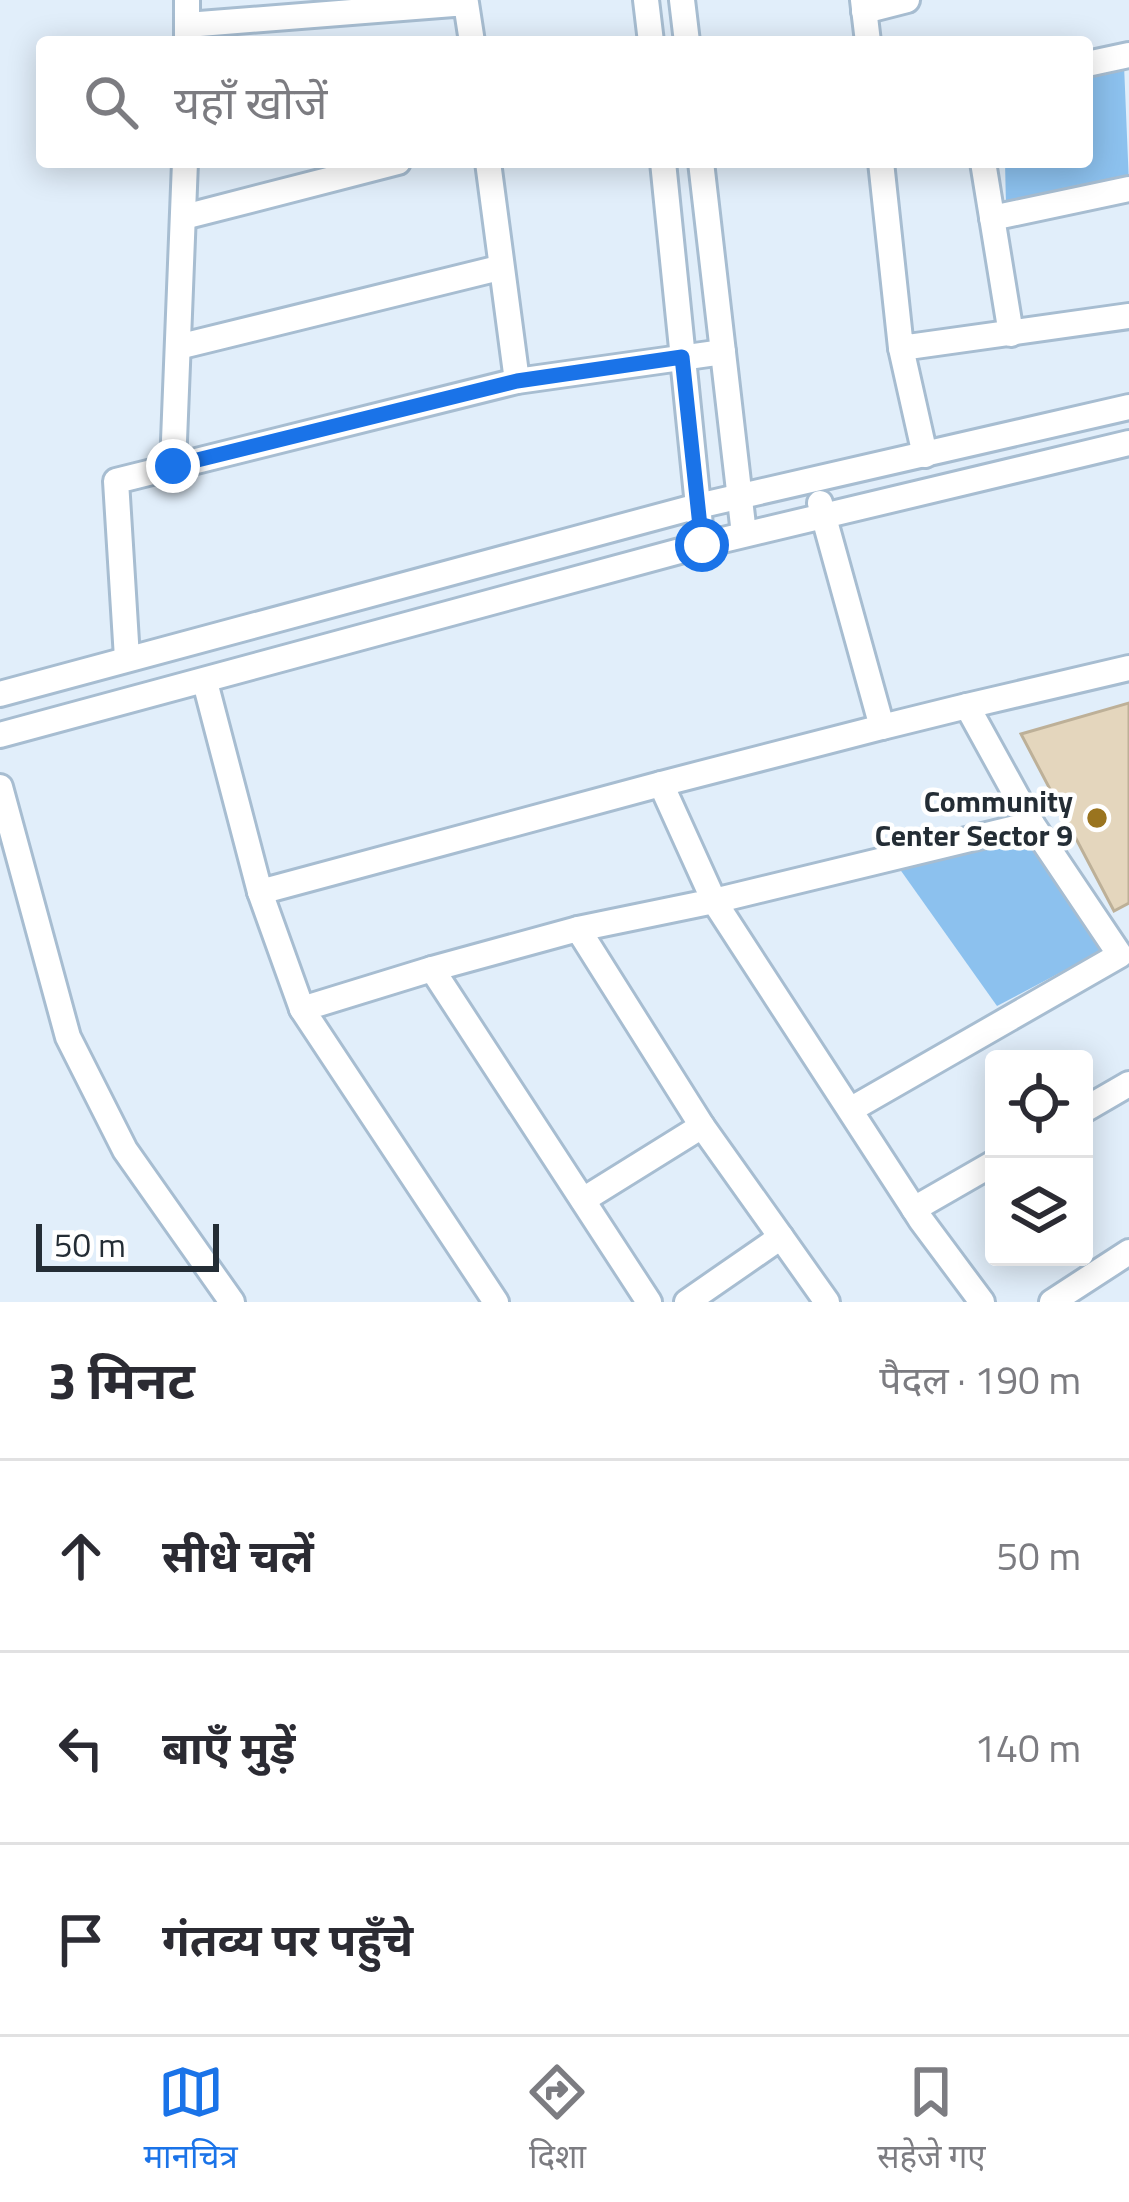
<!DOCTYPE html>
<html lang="hi">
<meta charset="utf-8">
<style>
body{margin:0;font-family:"Titillium Web","Noto Sans Devanagari",sans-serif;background:#f7f7f7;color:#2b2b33}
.controls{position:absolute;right:36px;bottom:36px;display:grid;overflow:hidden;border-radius:12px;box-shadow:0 6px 30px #0003}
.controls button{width:108px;height:108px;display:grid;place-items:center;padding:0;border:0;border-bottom:3px solid #e1e1e2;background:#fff;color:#2b2b33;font:60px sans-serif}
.scale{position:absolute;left:36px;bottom:30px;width:183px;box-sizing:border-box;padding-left:12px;border:6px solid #242d35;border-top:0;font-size:33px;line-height:42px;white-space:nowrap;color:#242d35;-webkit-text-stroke:9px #fff;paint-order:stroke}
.stop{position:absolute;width:36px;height:36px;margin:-27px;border:9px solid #1a73e8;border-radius:50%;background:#fff}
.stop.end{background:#1a73e8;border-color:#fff;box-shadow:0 3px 12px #0008}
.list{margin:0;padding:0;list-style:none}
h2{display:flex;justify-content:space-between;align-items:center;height:156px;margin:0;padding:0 48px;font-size:51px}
h2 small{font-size:39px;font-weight:400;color:#7c7c81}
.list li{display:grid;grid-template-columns:78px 1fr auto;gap:36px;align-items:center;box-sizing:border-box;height:192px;padding:0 48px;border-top:3px solid #e1e1e2}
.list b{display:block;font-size:45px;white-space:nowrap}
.list em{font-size:39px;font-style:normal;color:#7c7c81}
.icon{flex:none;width:66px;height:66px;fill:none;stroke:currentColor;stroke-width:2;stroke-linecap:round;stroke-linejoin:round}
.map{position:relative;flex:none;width:1129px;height:1302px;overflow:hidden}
.search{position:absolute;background:#fff;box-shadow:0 6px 30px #0003;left:36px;right:36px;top:36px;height:132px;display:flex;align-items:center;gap:30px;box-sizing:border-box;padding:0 42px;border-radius:12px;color:#7c7c81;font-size:45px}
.sheet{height:732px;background:#fff}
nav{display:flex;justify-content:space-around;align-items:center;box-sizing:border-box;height:168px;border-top:3px solid #e1e1e2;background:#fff;font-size:33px;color:#7c7c81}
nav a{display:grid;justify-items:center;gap:6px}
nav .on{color:#1a73e8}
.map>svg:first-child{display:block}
.green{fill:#8cc1ee}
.building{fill:#e4d6bd;stroke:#bdb098;stroke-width:3}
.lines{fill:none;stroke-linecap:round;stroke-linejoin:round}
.minor-casing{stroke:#a7bdd1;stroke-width:30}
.minor{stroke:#fff;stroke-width:24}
.route{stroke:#1a73e8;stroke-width:15}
.poi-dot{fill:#9a741f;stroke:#fff;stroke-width:4.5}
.labels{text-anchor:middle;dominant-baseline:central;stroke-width:9;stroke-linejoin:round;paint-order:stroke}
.poi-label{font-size:30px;font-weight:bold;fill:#242d35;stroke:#fff;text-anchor:end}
</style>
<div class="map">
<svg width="1129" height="1302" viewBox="0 0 1129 1302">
<rect width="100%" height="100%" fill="#e1eefa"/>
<g class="green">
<path d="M1124 65 1129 184 1006 206 1005 162H1087V73Z"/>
<path d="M1024 834 1103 950 997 1006 899 868Z"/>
</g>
<path class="building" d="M1129 703V903L1114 911 1021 734Z"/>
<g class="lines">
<defs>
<g id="minor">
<path d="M187 0V25"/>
<path d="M646 0 651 42"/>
<path d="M682 0 687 42"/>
<path d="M863 0 868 42"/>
<path d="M864 11 907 0"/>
<path d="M187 42V25L466 3 472 42"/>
<path d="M1087 64 1129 55"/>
<path d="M488 162 517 381"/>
<path d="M663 162 702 545"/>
<path d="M701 162 744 534"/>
<path d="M881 162 901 348 1129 316"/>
<path d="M983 162 1011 334"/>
<path d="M184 217 398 162"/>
<path d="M992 218 1129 189"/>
<path d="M182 346 499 268"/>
<path d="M901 348 925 455"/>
<path d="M173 466 185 162"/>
<path d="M820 503 882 727 967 706"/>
<path d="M127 658 116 481 517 381 723 352"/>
<path d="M205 682 260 892 661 784"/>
<path d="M0 694 698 506 1129 407"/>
<path d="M0 735 702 545 1129 443"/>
<path d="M0 787 68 1037 125 1150 232 1302"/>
<path d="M1032 824 967 706 1129 668"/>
<path d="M260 892 302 1009"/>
<path d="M578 929 714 901 661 784 882 727"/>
<path d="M432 969 578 929 702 1126 583 1200"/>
<path d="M850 1110 1120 955 1032 824 714 901 914 1209 921 1220 982 1302"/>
<path d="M1084 1110 1129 1084"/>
<path d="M702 1126 781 1237"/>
<path d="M914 1209 994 1163"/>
<path d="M496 1302 302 1009 432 969 649 1302"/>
<path d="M687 1302 781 1237 827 1302"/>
<path d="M1052 1302 1129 1252"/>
</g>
</defs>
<use href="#minor" class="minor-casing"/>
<use href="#minor" class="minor"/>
</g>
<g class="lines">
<path class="route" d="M173 466 517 381 682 357 702 545"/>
</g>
<circle class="poi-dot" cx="1097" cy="818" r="12"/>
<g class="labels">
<g class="poi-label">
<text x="1073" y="801">Community<tspan x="1073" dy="34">Center Sector 9</tspan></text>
</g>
</g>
</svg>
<div class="controls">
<button><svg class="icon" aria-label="locate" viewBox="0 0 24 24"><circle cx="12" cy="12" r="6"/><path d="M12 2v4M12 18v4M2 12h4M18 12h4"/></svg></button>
<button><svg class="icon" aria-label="layers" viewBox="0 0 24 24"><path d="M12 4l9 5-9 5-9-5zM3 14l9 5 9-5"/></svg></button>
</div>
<div class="scale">50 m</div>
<div class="stop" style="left:702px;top:545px"></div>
<div class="stop end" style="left:173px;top:466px"></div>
<div class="search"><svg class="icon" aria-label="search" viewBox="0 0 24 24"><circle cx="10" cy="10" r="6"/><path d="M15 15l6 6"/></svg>यहाँ खोजें</div>
</div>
<section class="sheet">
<h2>3 मिनट<small>पैदल · 190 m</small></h2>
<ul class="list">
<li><svg class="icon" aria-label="ahead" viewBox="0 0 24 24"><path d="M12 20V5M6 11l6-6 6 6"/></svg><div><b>सीधे चलें</b></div><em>50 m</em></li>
<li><svg class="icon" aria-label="left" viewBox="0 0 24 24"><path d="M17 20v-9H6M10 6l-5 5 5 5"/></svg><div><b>बाएँ मुड़ें</b></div><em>140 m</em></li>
<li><svg class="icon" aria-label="arrive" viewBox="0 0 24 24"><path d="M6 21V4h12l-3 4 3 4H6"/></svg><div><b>गंतव्य पर पहुँचे</b></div></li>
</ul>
</section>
<nav>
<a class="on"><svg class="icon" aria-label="map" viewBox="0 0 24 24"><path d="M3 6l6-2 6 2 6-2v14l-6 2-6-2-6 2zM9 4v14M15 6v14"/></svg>मानचित्र</a>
<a><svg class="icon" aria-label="directions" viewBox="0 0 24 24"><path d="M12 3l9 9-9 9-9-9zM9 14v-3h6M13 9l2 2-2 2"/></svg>दिशा</a>
<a><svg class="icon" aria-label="saved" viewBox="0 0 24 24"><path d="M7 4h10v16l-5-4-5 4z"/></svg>सहेजे गए</a>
</nav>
